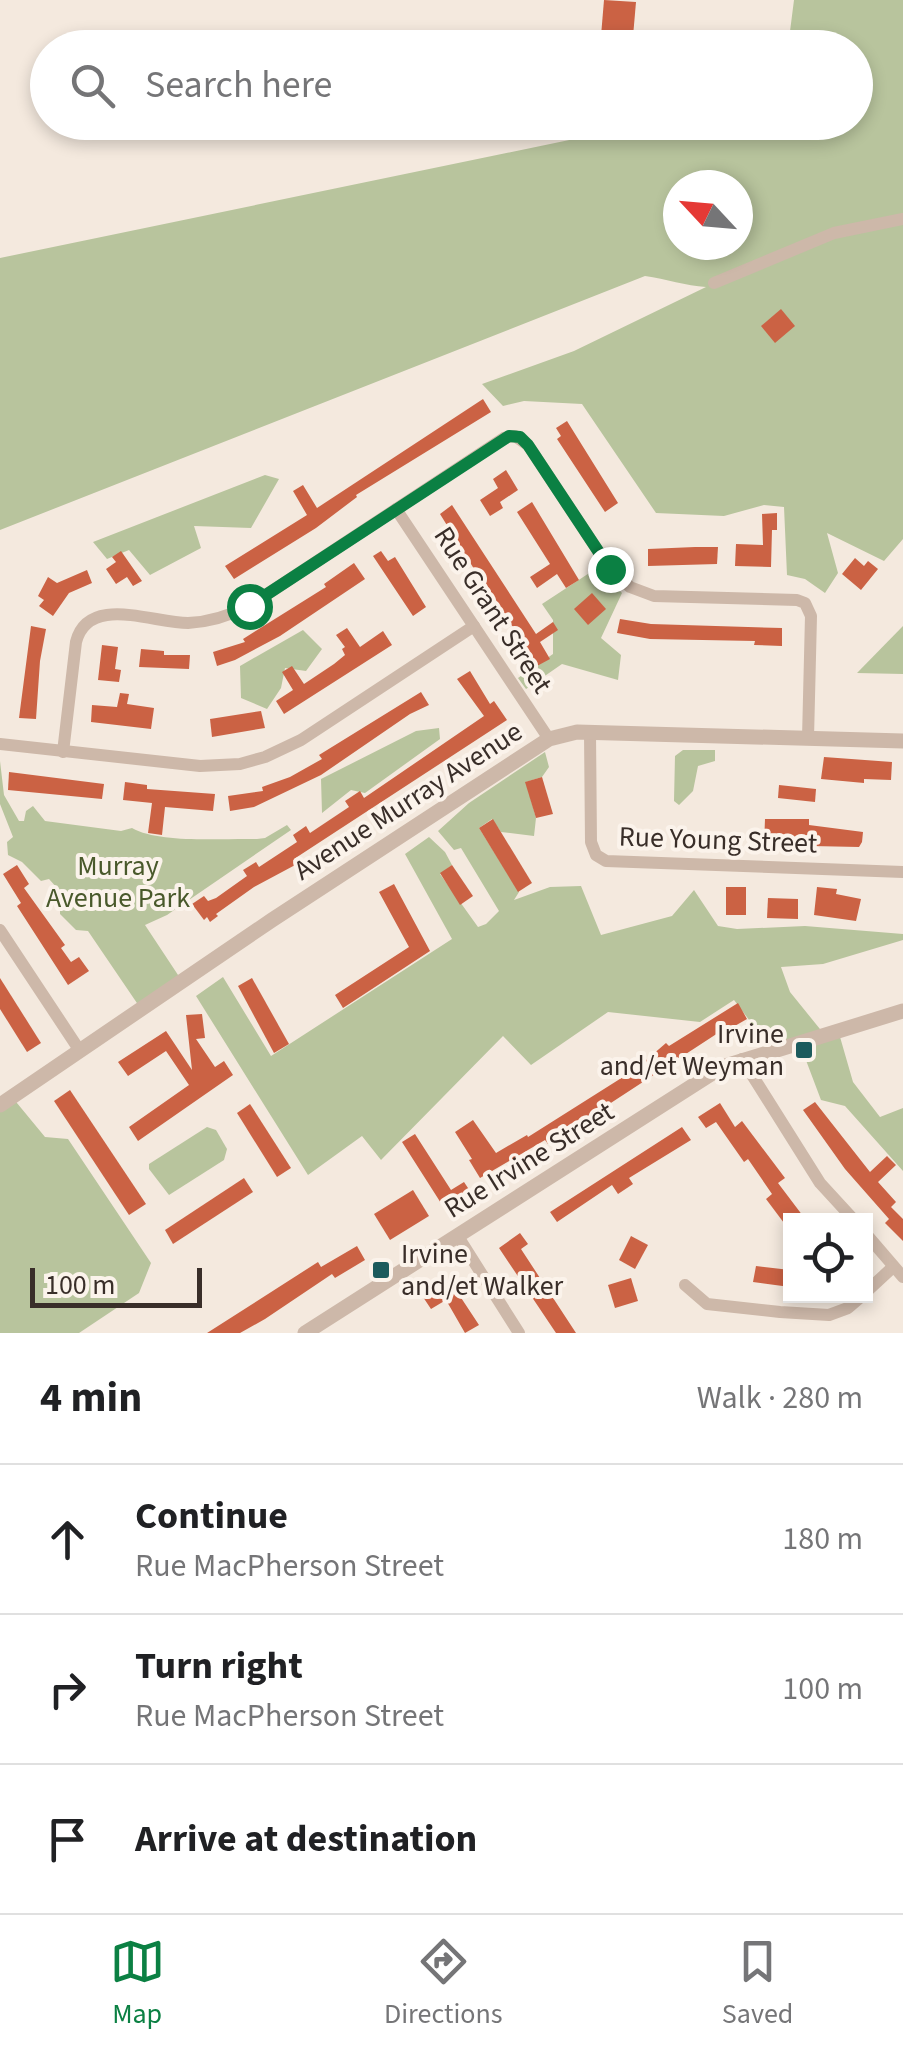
<!DOCTYPE html>
<meta charset="utf-8">
<style>
body{margin:0;font-family:"Source Sans 3",sans-serif;background:#f6f6f6;color:#202124}
.controls{position:absolute;right:30px;bottom:30px;display:grid;overflow:hidden;border-radius:0px;box-shadow:0 5px 15px #0003}
.controls button{width:90px;height:90px;display:grid;place-items:center;padding:0;border:0;border-bottom:2px solid #e0e0e0;background:#fff;color:#202124;font:50px sans-serif}
.compass{position:absolute;left:663px;top:170px;width:90px;height:90px;border-radius:50%;background:#fff;box-shadow:0 5px 15px #0003;rotate:296deg}
.scale{position:absolute;left:30px;bottom:25px;width:172px;box-sizing:border-box;padding-left:10px;border:5px solid #392e29;border-top:0;font-size:28px;line-height:35px;white-space:nowrap;color:#392e29;-webkit-text-stroke:8px #fbf3eb;paint-order:stroke}
.stop{position:absolute;width:30px;height:30px;margin:-22px;border:8px solid #0b8043;border-radius:50%;background:#fff}
.stop.end{background:#0b8043;border-color:#fff;box-shadow:0 2px 10px #0008}
.list{margin:0;padding:0;list-style:none}
h2{display:flex;justify-content:space-between;align-items:center;height:130px;margin:0;padding:0 40px;font-size:42px}
h2 small{font-size:32px;font-weight:400;color:#757577}
.list li{display:grid;grid-template-columns:65px 1fr auto;gap:30px;align-items:center;box-sizing:border-box;height:150px;padding:0 40px;border-top:2px solid #e0e0e0}
.list b{display:block;font-size:38px;white-space:nowrap}
.list p{margin:0;font-size:32px;white-space:nowrap;color:#757577}
.list em{font-size:32px;font-style:normal;color:#757577}
.icon{flex:none;width:55px;height:55px;fill:none;stroke:currentColor;stroke-width:2;stroke-linecap:round;stroke-linejoin:round}
.map{position:relative;flex:none;width:903px;height:1333px;overflow:hidden}
.search{position:absolute;background:#fff;box-shadow:0 5px 15px #0003;left:30px;right:30px;top:30px;height:110px;display:flex;align-items:center;gap:25px;box-sizing:border-box;padding:0 35px;border-radius:55px;color:#757577;font-size:38px}
.sheet{height:580px;background:#fff}
nav{display:flex;justify-content:space-around;align-items:center;box-sizing:border-box;height:140px;border-top:2px solid #e0e0e0;background:#fff;font-size:28px;color:#757577}
nav a{display:grid;justify-items:center;gap:5px}
nav .on{color:#0b8043}
.map>svg:first-child{display:block}
.green{fill:#b8c49d;fill-rule:evenodd}
.building{fill:#cb6244}
.lines{fill:none;stroke-linecap:round;stroke-linejoin:round}
.minor{stroke:#cdb8a9;stroke-width:12}
.tertiary{stroke:#cdb8a9;stroke-width:15}
.route{stroke:#0b8043;stroke-width:12}
.poi-dot{fill:#1c5b5d;stroke:#fbf3eb;stroke-width:4}
.labels{text-anchor:middle;dominant-baseline:central;stroke-width:8;stroke-linejoin:round;paint-order:stroke}
.street-label{font-size:28px;fill:#392e29;stroke:#fbf3eb}
.park-label{font-size:28px;fill:#49592b;stroke:#fbf3eb}
.poi-label{font-size:28px;fill:#392e29;stroke:#fbf3eb;text-anchor:end}
</style>
<div class="map">
<svg width="903" height="1333" viewBox="0 0 903 1333">
<rect width="100%" height="100%" fill="#f4e9de"/>
<g class="green">
<path d="M794 0H903V539L884 561 827 533 838 573 825 593 805 579 787 575 784 507 764 505 724 516 656 513 582 404 524 401 503 406 482 384 574 351 706 287C686 286 666 279 645 276L0 530V258L651 123 856 122V48L788 47ZM678 185H738V245H678Z"/>
<path d="M265 475 279 479 251 528 194 526 201 548 150 575 129 550 107 559 93 542Z"/>
<path d="M597 568 622 593 601 638 621 655 618 680 562 664 526 689 518 678 553 654V620L542 604Z"/>
<path d="M903 626V674L857 673Z"/>
<path d="M303 630 322 649 306 671 285 668 281 688 267 709 241 698 240 666Z"/>
<path d="M439 728 440 739 365 793 351 790 322 813 321 779 416 731Z"/>
<path d="M683 750H715V761L698 766 693 791 679 805 674 801 675 756Z"/>
<path d="M545 752 549 767 542 777 526 782 536 818 534 836 501 832 492 819 479 828 519 892 514 900 550 887 581 886 601 935 672 916 694 890 718 926 737 929 805 926 903 934V940L823 964 781 967 790 992 824 1034 838 1030 853 1082 880 1117 903 1108V1171L845 1106 821 1100 804 1055 794 1044 772 1050 734 1000 700 1022 608 1012 531 1065 503 1036 381 1160 362 1136 308 1175 196 996 223 977 271 1056 452 939 405 854 429 837 445 852 452 865 440 874 478 927 486 924 499 911 461 848 454 850 438 831 469 803Z"/>
<path d="M0 761 4 795 19 821H24L26 811 33 806 45 821 121 831 132 828C160 844 224 838 257 839L265 838 287 825 291 830 167 915 145 925 182 981 141 1009 88 931 76 930 60 914V909L67 899 49 879 41 881 22 862 8 855 7 842 13 837 0 804Z"/>
<path d="M12 1097 45 1137 68 1139 151 1263 139 1293 79 1333H0V1105Z"/>
<path d="M207 1127 216 1130 227 1149 224 1160 169 1195 149 1169V1164Z"/>
</g>
<g class="building">
<path d="M604 0 636 2 632 48H600Z"/>
<path d="M781 309 795 326 775 343 761 326Z"/>
<path d="M483 399 491 412 356 495 357 497 316 528 234 579 225 566 307 515 293 491 303 485 317 508Z"/>
<path d="M567 421 618 503 605 512 557 439 561 436 556 428Z"/>
<path d="M506 470 518 490 500 502 503 508 490 516 480 500 498 488 493 479Z"/>
<path d="M532 502 579 580 566 588 557 574 537 588 530 577 550 564 517 512Z"/>
<path d="M452 505 536 634 553 622 558 630 540 642 550 659 537 666 486 584 484 585 440 514Z"/>
<path d="M777 513V530H772L771 567 735 566 736 544 763 545 762 514Z"/>
<path d="M695 547H718L717 564 648 566V549Z"/>
<path d="M121 551 142 581 133 586 127 577 116 584 106 569 116 562 112 557Z"/>
<path d="M381 551 388 561 395 557 426 607 413 616 373 556Z"/>
<path d="M855 558 864 566 868 561 878 569 861 590 842 574Z"/>
<path d="M354 563 365 579 280 636 235 660 217 666 213 652 245 642 243 639 326 587 324 584Z"/>
<path d="M87 570 92 583 69 593 53 616 39 606 44 600 38 596 48 577 57 583Z"/>
<path d="M592 593 606 609 588 625 574 609Z"/>
<path d="M620 619 651 624 782 628V646L754 645 755 641 650 639 617 633Z"/>
<path d="M31 626 46 629 40 661 36 719 19 718Z"/>
<path d="M347 628 360 647 383 631 392 645 284 714 276 701 293 690 282 672 292 666 304 684 334 664 345 655 342 649 345 647 336 635Z"/>
<path d="M102 645 118 647 115 669 121 670 119 682 98 680Z"/>
<path d="M141 649 164 651V655H190L189 669 139 667Z"/>
<path d="M470 671 490 704 494 701 507 720 294 859 297 864 254 887 216 914 218 916 210 922 207 917 204 920 192 904 204 896 208 901 216 898 247 876 243 870 256 862 259 867 297 842 293 835 306 826 310 833 349 807 345 801 360 791 364 798 484 716 457 679Z"/>
<path d="M421 692 429 705 410 714 321 775 254 807 230 811 228 796 263 791 262 787 290 777 322 759 319 755Z"/>
<path d="M120 693 129 694 127 704 154 708 151 729 91 722 92 705 117 707Z"/>
<path d="M261 711 265 728 212 737 210 719Z"/>
<path d="M824 757 892 762 891 780 864 779V783L821 779Z"/>
<path d="M9 772 104 784 102 799 8 790Z"/>
<path d="M542 777 553 814 536 818 525 782Z"/>
<path d="M125 782 147 785V789L215 794 213 811 165 807 162 835 148 833 152 803 123 800Z"/>
<path d="M779 785 816 789 815 802 778 798Z"/>
<path d="M493 819 532 883 518 892 479 828Z"/>
<path d="M765 819H809V825L863 832 862 842 859 847 764 845Z"/>
<path d="M17 865 29 884 24 888 65 945 61 948 71 962 79 957 89 971 68 985 17 906 21 903 3 874Z"/>
<path d="M452 865 473 896 460 905 440 873Z"/>
<path d="M394 884 430 951 343 1008 335 995 409 947 379 892Z"/>
<rect x="726" y="887" width="20" height="28"/>
<path d="M817 887 837 889 836 894 861 899 856 921 814 915Z"/>
<path d="M768 898 798 899V919L767 918Z"/>
<path d="M0 978 41 1043 27 1052 0 1009Z"/>
<path d="M252 978 289 1044 274 1053 238 986Z"/>
<path d="M738 1003 747 1019 719 1035 718 1033 548 1144 545 1140 480 1178 469 1160 472 1159 455 1132 473 1120 496 1153 527 1135 528 1137 623 1077 618 1069 632 1060 637 1068 666 1043 669 1046Z"/>
<path d="M202 1014 205 1038 196 1039 215 1067 224 1061 233 1075 138 1141 129 1127 189 1085 166 1051 128 1076 118 1062 166 1031 192 1070 186 1015Z"/>
<path d="M70 1090 146 1204 129 1215 54 1101Z"/>
<path d="M815 1102 870 1172 887 1156 896 1165 878 1182 896 1202 891 1207 903 1219V1241L885 1223 889 1219 845 1169 803 1110Z"/>
<path d="M720 1103 735 1127 742 1121 785 1178 778 1183 806 1220H790V1231L766 1199 772 1194 748 1159 744 1162 716 1122 706 1128 698 1117Z"/>
<path d="M250 1104 291 1168 277 1177 237 1113Z"/>
<path d="M682 1127 691 1140 629 1178 633 1184 618 1194 612 1185 557 1222 550 1212Z"/>
<path d="M415 1134 451 1190 464 1182 472 1194 446 1211 402 1142Z"/>
<path d="M244 1178 253 1192 173 1244 165 1230Z"/>
<path d="M413 1190 429 1216 390 1240 374 1214Z"/>
<path d="M520 1233 528 1244 521 1249 576 1333H556L499 1248Z"/>
<path d="M631 1236 648 1245 635 1269 619 1260Z"/>
<path d="M357 1246 365 1260 335 1278 332 1274 265 1319 240 1333H207L318 1262 321 1267Z"/>
<path d="M756 1266 790 1270V1287L753 1282Z"/>
<path d="M631 1278 638 1301 615 1308 608 1285Z"/>
<path d="M450 1281 479 1325 465 1333 446 1300 431 1309 421 1294 432 1286 436 1290Z"/>
</g>
<g class="lines">
<g class="minor">
<path d="M714 283 834 233 903 219"/>
<path d="M396 509 549 739"/>
<path d="M590 733 591 842 596 855 606 861 903 872"/>
<path d="M0 744 200 766 240 764 265 757 301 740 474 626"/>
<path d="M63 752 76 642C88 594 153 623 188 623 210 622 229 616 249 606L504 438 515 436 528 445 610 569 630 587 654 596 797 600 805 603 811 616 808 738"/>
<path d="M0 930 80 1051"/>
<path d="M742 1059 820 1183 854 1220"/>
<path d="M866 1234 903 1277"/>
<path d="M457 1235 519 1333"/>
<path d="M685 1285 707 1304 780 1312 829 1315 848 1308 862 1296"/>
<path d="M866 1292 893 1267"/>
</g>
<g class="tertiary">
<path d="M0 1105 272 920 549 739 577 732 903 741"/>
<path d="M305 1333 722 1067 903 1011"/>
</g>
</g>
<g class="lines">
<path class="route" d="M249 606 509 436 520 437 528 445 610 569"/>
</g>
<g class="poi-dot">
<rect x="794" y="1040" width="20" height="20" rx="5"/>
<rect x="371" y="1260" width="20" height="20" rx="5"/>
</g>
<g class="labels">
<g class="street-label">
<text transform="translate(493 610) rotate(57)">Rue Grant Street</text>
<text transform="translate(408 801) rotate(-33)">Avenue Murray Avenue</text>
<text transform="translate(718 840) rotate(2)">Rue Young Street</text>
<text transform="translate(529 1160) rotate(-32)">Rue Irvine Street</text>
</g>
<g class="park-label">
<text x="118" y="866">Murray<tspan x="118" dy="32">Avenue Park</tspan></text>
</g>
<g class="poi-label">
<text x="784" y="1034">Irvine<tspan x="784" dy="32">and/et Weyman</tspan></text>
<text x="401" y="1254" text-anchor="start">Irvine<tspan x="401" dy="32">and/et Walker</tspan></text>
</g>
</g>
</svg>
<div class="controls">
<button><svg class="icon" aria-label="locate" viewBox="0 0 24 24"><circle cx="12" cy="12" r="6"/><path d="M12 2v4M12 18v4M2 12h4M18 12h4"/></svg></button>
</div>
<svg class="compass" viewBox="-18 -18 36 36"><path d="M0-13l5 13h-10z" fill="#e53935"/><path d="M0 13l5-13h-10z" fill="#757577"/></svg>
<div class="scale">100 m</div>
<div class="stop" style="left:249px;top:606px"></div>
<div class="stop end" style="left:610px;top:569px"></div>
<div class="search"><svg class="icon" aria-label="search" viewBox="0 0 24 24"><circle cx="10" cy="10" r="6"/><path d="M15 15l6 6"/></svg>Search here</div>
</div>
<section class="sheet">
<h2>4 min<small>Walk · 280 m</small></h2>
<ul class="list">
<li><svg class="icon" aria-label="ahead" viewBox="0 0 24 24"><path d="M12 20V5M6 11l6-6 6 6"/></svg><div><b>Continue</b><p>Rue MacPherson Street</p></div><em>180 m</em></li>
<li><svg class="icon" aria-label="right" viewBox="0 0 24 24"><path d="M7 20v-9h11M14 6l5 5-5 5"/></svg><div><b>Turn right</b><p>Rue MacPherson Street</p></div><em>100 m</em></li>
<li><svg class="icon" aria-label="arrive" viewBox="0 0 24 24"><path d="M6 21V4h12l-3 4 3 4H6"/></svg><div><b>Arrive at destination</b></div></li>
</ul>
</section>
<nav>
<a class="on"><svg class="icon" aria-label="map" viewBox="0 0 24 24"><path d="M3 6l6-2 6 2 6-2v14l-6 2-6-2-6 2zM9 4v14M15 6v14"/></svg>Map</a>
<a><svg class="icon" aria-label="directions" viewBox="0 0 24 24"><path d="M12 3l9 9-9 9-9-9zM9 14v-3h6M13 9l2 2-2 2"/></svg>Directions</a>
<a><svg class="icon" aria-label="saved" viewBox="0 0 24 24"><path d="M7 4h10v16l-5-4-5 4z"/></svg>Saved</a>
</nav>
